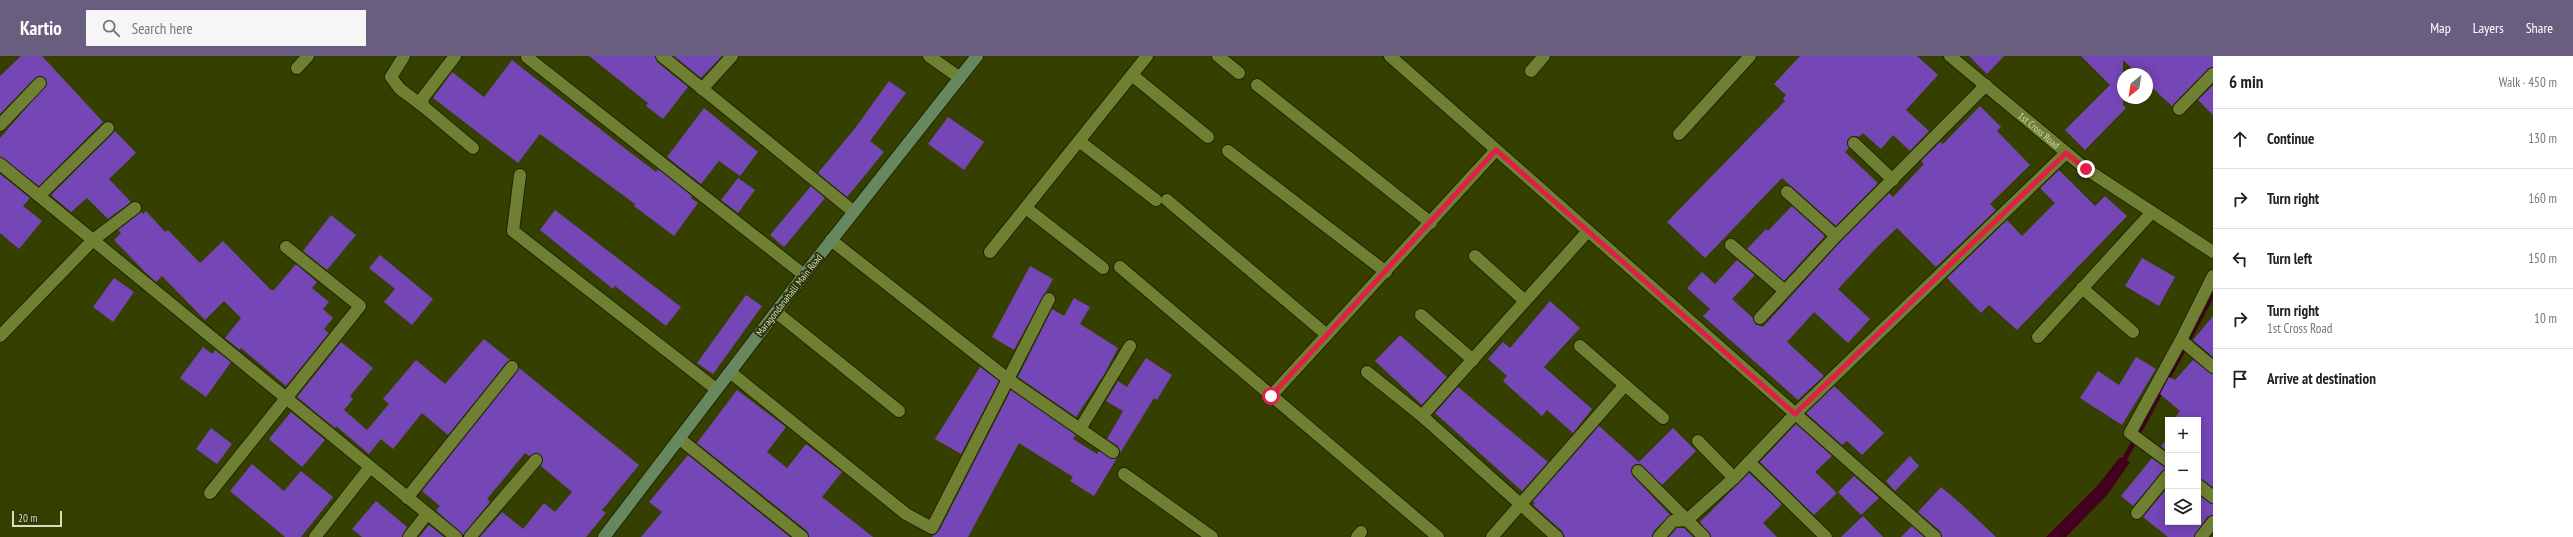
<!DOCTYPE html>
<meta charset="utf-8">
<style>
body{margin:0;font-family:"PT Sans Narrow",sans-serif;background:#f6f6f6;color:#222}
.controls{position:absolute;right:12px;bottom:12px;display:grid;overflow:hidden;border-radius:0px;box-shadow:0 2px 10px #0003}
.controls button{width:36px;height:36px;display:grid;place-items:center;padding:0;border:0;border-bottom:1px solid #e0e0e0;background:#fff;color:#222;font:20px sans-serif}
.compass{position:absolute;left:2117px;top:12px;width:36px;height:36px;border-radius:50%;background:#fff;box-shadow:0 2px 10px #0003;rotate:210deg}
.scale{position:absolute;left:12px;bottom:10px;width:50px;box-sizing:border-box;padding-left:4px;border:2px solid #d4deb8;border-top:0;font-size:11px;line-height:14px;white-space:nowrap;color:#d4deb8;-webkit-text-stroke:3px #2c340a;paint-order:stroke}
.stop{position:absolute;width:12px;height:12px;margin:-9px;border:3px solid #e11d48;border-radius:50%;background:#fff}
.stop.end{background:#e11d48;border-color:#fff;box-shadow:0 1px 4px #0008}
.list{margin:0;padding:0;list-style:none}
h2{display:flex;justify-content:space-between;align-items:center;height:52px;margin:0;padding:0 16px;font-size:17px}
h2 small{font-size:13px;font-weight:400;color:#767676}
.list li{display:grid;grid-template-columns:26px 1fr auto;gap:12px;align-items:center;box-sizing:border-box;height:60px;padding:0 16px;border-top:1px solid #e0e0e0}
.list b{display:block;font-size:15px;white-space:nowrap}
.list p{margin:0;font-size:13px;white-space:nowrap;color:#767676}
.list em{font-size:13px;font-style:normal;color:#767676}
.icon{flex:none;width:22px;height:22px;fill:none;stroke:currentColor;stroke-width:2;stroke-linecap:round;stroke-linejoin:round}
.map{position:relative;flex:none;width:2213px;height:481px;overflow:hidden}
header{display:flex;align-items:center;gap:24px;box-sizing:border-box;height:56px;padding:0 20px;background:#6a5e80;color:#fff}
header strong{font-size:19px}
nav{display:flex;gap:22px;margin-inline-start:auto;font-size:14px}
.search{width:280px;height:36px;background:#f6f6f6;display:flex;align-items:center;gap:10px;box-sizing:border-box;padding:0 14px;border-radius:0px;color:#767676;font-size:15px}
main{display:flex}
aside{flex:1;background:#fff}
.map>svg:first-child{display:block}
.water{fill:#42001e}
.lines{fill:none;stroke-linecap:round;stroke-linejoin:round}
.stream{stroke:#42001e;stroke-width:5}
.building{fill:#7546b6}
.street-casing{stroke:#1e2500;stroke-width:14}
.secondary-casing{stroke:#1e2500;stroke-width:14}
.street{stroke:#708032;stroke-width:12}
.secondary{stroke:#67885f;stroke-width:12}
.route{stroke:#e11d48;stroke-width:5}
.labels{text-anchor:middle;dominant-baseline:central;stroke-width:4;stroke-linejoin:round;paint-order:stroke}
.street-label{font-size:10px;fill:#d4deb8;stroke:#2c340a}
</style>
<header>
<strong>Kartio</strong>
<div class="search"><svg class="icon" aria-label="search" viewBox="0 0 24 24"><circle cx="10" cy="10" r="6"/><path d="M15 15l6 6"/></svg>Search here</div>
<nav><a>Map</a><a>Layers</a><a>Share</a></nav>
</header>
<main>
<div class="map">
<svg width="2213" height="481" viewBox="0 0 2213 481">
<rect width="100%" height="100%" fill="#354000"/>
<path class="water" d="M2120 401 2130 406 2108 438 2066 481H2046L2098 429Z"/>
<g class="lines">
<path class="stream" d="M2122 408 2213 238"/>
</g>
<g class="building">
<path d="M21 0H42L103 66 39 130 0 101V82L47 28 42 20 35 22 0 58V20Z"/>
<path d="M589 0H655L657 6 688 31 663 63 646 50 648 47Z"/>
<path d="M674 0H722L701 22Z"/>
<path d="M1800 0H1917L1938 19 1906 54 1929 75 1910 95 1893 79 1881 93 1863 77 1859 81 1855 80 1849 82 1847 86 1849 92 1845 96 1878 127 1836 170 1782 122 1705 202 1667 166 1785 45 1783 43 1786 39 1774 28Z"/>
<path d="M1969 0H2004L1987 18Z"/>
<path d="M2081 0H2213V11L2208 13 2172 50 2147 27V18H2138L2123 4V49L2126 52 2085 94 2065 74 2110 29Z"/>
<path d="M512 4 623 91 656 116 658 113 692 140 691 142 698 147 674 180 634 150 635 148 540 78 518 107 433 42 452 16 484 41Z"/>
<path d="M889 25 906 37 870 85 884 96 847 141 818 117 856 71Z"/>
<path d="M2213 29V59L2198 44Z"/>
<path d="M1980 50 2001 71 1997 75 2030 109 1990 148 1996 154 1936 211 1897 172 1878 190 1838 233 1870 263 1848 287 1814 256 1787 286 1824 320 1798 344 1703 260 1710 253 1687 232 1702 216 1715 228 1737 204 1755 219 1732 243 1753 262 1755 268 1763 271 1841 185 1889 137 1893 141 1924 108 1921 105 1940 86 1943 88Z"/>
<path d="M704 52 758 96 740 120 719 105 701 128 667 101Z"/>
<path d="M948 61 984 86 964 114 928 88Z"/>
<path d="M115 75 136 97 109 123 131 146 108 163 87 142 71 156 51 139Z"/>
<path d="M2059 114 2095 150 2105 140 2127 160 2017 274 1989 249 1981 257 1947 222 2007 164 2022 180 2055 147 2040 132Z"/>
<path d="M0 118 30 142 23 150 42 165 19 193 0 177Z"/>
<path d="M738 122 755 134 738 157 721 144Z"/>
<path d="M811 130 825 142 784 191 770 179Z"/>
<path d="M1792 150 1825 180 1784 225 1747 193 1766 173 1768 175Z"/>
<path d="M555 154 681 251 666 270 615 230 613 233 540 174Z"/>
<path d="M146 155 165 176 168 174 200 207 223 185 271 234H274L296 208 317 226 312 232 329 246 323 253 333 262 324 273 329 277 286 330 241 292 240 294 225 282 241 262 224 245 205 264 162 220 156 226 146 217 114 184 121 177 118 174 141 156 143 158Z"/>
<path d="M331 159 356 179 327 214 303 195Z"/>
<path d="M380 199 433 243 412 269 384 246 395 233 369 212Z"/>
<path d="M2142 202 2175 221 2159 250 2125 230Z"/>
<path d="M1030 210 1053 223 1014 294 992 281Z"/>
<path d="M114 222 134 236 113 266 93 251Z"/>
<path d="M746 239 762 250 713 318 697 307Z"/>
<path d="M1074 242 1090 251 1080 268 1118 292 1105 317 1076 361 1018 321 1052 253 1064 260Z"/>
<path d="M1550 245 1580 272 1544 311 1592 353 1573 377 1547 354 1542 360 1503 325 1507 320 1488 303 1503 286 1510 292Z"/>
<path d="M2213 260V301L2193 284Z"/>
<path d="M1400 279 1447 321 1422 349 1375 305Z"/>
<path d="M484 283 510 304 448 379 422 357 393 393 381 383 369 398 336 370 335 372 297 341 341 286 373 312 350 340 353 343 344 354 367 374 389 348 383 343 416 304 445 328Z"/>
<path d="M203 291 212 298 215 294 231 306 206 341 180 322Z"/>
<path d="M2136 301 2156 313 2122 369 2080 342 2098 315 2119 329Z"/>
<path d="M1146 302 1172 319 1157 344 1154 342 1120 397 1118 390 1107 383 1123 355 1106 345 1118 325 1127 331Z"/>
<path d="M2193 304 2213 318V431L2198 422V364H2173L2180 355 2160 338 2169 321 2175 324Z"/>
<path d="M980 311 999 325 961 398 935 383Z"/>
<path d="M519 312 639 409 602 454 606 457 586 481H480L502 456 523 473 544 447 555 456 572 436 541 410 543 402 538 397 529 400 525 397 487 443 490 446 463 479 439 457 436 454 440 450 422 435Z"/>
<path d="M1834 330 1884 377 1862 399 1847 385 1842 389 1806 357Z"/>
<path d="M1458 331 1548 406 1522 435 1435 357Z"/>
<path d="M737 334 786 371 767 396 787 412 806 388 842 416 822 441 873 481H809L807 475 697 387Z"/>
<path d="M1011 334 1076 379 1073 383 1097 398 1099 395 1112 403 1117 402 1094 440 1070 425 1073 421 1019 387 968 481H932L939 475Z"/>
<path d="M291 356 325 384 302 411 269 383Z"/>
<path d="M1796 368 1832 400 1815 416 1837 437 1814 459 1760 406Z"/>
<path d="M1599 370 1639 406 1673 372 1696 395 1662 429 1640 408H1636L1631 413 1633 420 1670 459 1653 476 1652 481H1565L1562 475 1533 449 1535 447 1533 445Z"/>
<path d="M211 372 232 388 217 408 196 393Z"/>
<path d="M2168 382V396L2161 390Z"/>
<path d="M688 399 790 481H641L662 456 649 446Z"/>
<path d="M1910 400 1919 410 1895 435 1886 425Z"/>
<path d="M2152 402 2166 412 2133 450 2121 440Z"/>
<path d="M252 408 284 435 301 415 333 441 301 481H285L230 435Z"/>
<path d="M1749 417 1782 448 1763 467 1777 481H1711L1700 466Z"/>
<path d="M1854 420 1879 442 1861 459 1838 436Z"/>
<path d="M1941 431 1960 447 1996 481H1942L1940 475 1918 456Z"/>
<path d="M2168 431V466H2198V439L2213 448V459L2207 461 2194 481H2168L2143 461Z"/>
<path d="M376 445 407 471 402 481H362L352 473Z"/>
<path d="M1863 460 1883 481H1841Z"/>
<path d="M429 469 444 481H419Z"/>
<path d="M1912 470 1924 481H1901Z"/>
<path d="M1677 472H1684L1693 481H1669Z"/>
</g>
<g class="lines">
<defs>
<g id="street">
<path d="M404 0 391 21 400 33 424 51"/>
<path d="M455 0 422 43 424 51 473 92"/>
<path d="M662 0 854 156"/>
<path d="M929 0 960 22"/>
<path d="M1218 0 1239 17"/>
<path d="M1390 0 1935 481"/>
<path id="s1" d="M1950 0 2086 113 2213 196"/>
<path d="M527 1 804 219"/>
<path d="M297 12 308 0"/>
<path d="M1531 15 1544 0"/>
<path d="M1132 19 1208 81"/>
<path d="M1257 29 1431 167"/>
<path d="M702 33 732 0"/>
<path d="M2179 53 2213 18"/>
<path d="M0 69 40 27"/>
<path d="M1679 78 1750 0"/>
<path d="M1079 85 1156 144"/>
<path d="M1854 87 1893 124"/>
<path d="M1228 95 1386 216"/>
<path d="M0 108 456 481"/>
<path d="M520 119 513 175 716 333"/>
<path d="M1787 136 1836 180"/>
<path d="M39 140 108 72"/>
<path d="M1167 144 1327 279"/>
<path d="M1026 152 1103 212"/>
<path d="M831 184 1009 324 1113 396"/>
<path d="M1731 189 1784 234"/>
<path d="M990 196 1147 0"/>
<path d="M1475 200 1525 245"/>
<path d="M1120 211 1438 481"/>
<path d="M2082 232 2133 276"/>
<path d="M776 256 899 355"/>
<path d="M1421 259 1473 304"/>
<path d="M1760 262 1836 180 1986 29"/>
<path d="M0 280 93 184 135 152"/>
<path d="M2038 281 2152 156"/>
<path d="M2181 284 2213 311"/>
<path d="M1580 290 1663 362"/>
<path d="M730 316 906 458 932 472 1049 243"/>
<path d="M1367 316 1422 360"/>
<path d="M1271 340 1496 94"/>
<path d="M1080 373 1130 290"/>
<path d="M680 383 802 481"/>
<path d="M1698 385 1734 422"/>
<path d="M2168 405 2130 377 2181 284 2213 220"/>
<path d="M1749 406 1826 481"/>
<path d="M1638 415 1704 481"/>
<path d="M1124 418 1212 481"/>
<path d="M2198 429 2213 441"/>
<path d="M210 437 360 250 286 191"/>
<path d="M407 442 512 311"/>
<path d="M2137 457 2168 419"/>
<path d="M315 481 370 411"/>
<path d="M409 481 427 458"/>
<path d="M470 481 536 404"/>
<path d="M1357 481 1361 476"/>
<path d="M1492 481 1625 329"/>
<path d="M1557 481 1422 360 1588 175"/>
<path d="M1659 481 1673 465 1687 464 1734 422 1795 358 2066 97"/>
<path d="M2201 481 2213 466"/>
</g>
<path id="secondary" d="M604 481 804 219 977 0"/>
</defs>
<use href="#street" class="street-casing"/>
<use href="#secondary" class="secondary-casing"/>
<use href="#street" class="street"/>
<use href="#secondary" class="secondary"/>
</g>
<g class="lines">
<path class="route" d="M1271 340 1496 94 1795 358 2066 97 2086 113"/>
</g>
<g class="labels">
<g class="street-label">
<text stroke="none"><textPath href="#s1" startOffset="116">1st Cross Road</textPath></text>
<text transform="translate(789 239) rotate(-52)">Maragondanahalli Main Road</text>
</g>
</g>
</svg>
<div class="controls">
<button>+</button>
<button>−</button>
<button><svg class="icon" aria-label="layers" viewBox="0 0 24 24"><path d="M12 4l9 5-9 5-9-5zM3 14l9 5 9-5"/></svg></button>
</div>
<svg class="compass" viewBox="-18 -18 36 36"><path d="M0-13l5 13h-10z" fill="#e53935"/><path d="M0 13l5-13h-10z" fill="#767676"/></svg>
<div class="scale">20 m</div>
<div class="stop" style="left:1271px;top:340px"></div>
<div class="stop end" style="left:2086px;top:113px"></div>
</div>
<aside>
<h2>6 min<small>Walk · 450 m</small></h2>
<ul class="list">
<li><svg class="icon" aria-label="ahead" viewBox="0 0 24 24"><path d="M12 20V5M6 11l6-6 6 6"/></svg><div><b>Continue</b></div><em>130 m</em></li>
<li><svg class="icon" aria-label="right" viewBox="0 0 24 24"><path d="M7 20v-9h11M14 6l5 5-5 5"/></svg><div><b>Turn right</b></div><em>160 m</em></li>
<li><svg class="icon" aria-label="left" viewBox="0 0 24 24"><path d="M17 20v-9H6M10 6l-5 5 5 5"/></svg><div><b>Turn left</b></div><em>150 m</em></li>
<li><svg class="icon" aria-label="right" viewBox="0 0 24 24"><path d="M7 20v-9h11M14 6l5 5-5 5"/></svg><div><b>Turn right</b><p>1st Cross Road</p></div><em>10 m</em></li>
<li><svg class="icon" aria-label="arrive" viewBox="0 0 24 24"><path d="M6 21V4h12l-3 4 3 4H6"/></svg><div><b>Arrive at destination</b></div></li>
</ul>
</aside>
</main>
